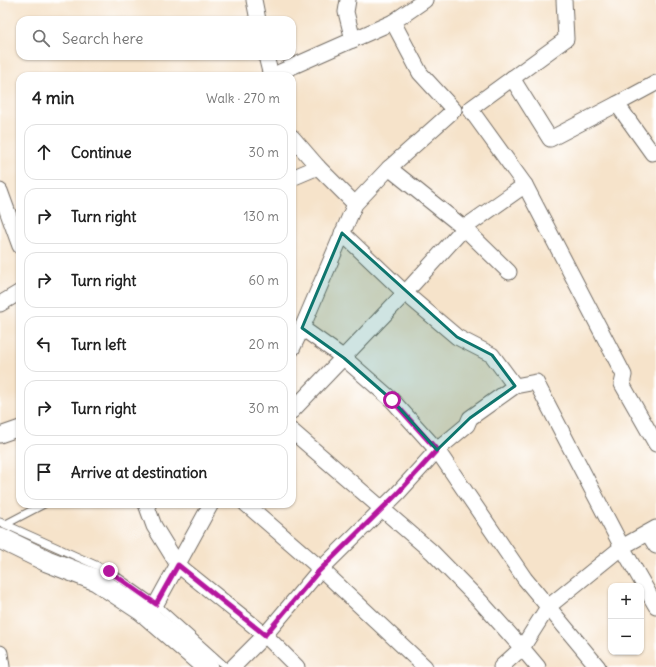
<!DOCTYPE html>
<meta charset="utf-8">
<style>
body{margin:0;font-family:Delius,sans-serif;background:#f6f6f6;color:#222}
.controls{position:absolute;right:12px;bottom:12px;display:grid;overflow:hidden;border-radius:8px;box-shadow:0 1px 3px #0004}
.controls button{width:36px;height:36px;display:grid;place-items:center;padding:0;border:0;border-bottom:1px solid #e0e0e0;background:#fff;color:#222;font:20px sans-serif}
.stop{position:absolute;width:12px;height:12px;margin:-9px;border:3px solid #b5179e;border-radius:50%;background:#fff}
.stop.end{background:#b5179e;border-color:#fff;box-shadow:0 1px 4px #0008}
.list{margin:0;padding:0;list-style:none}
h2{display:flex;justify-content:space-between;align-items:center;height:52px;margin:0;padding:0 16px;font-size:17px}
h2 small{font-size:13px;font-weight:400;color:#767676}
.list li{display:grid;grid-template-columns:26px 1fr auto;gap:12px;align-items:center;box-sizing:border-box;height:56px;margin:0 8px 8px;padding:0 8px;border:1px solid #e0e0e0;border-radius:12px}
.list b{display:block;font-size:15px;white-space:nowrap}
.list em{font-size:13px;font-style:normal;color:#767676}
.icon{flex:none;width:22px;height:22px;fill:none;stroke:currentColor;stroke-width:2;stroke-linecap:round;stroke-linejoin:round}
.map{position:relative;flex:none;width:656px;height:667px;overflow:hidden}
.search{position:absolute;background:#fff;box-shadow:0 1px 3px #0004;left:16px;top:16px;width:280px;height:44px;display:flex;align-items:center;gap:10px;box-sizing:border-box;padding:0 14px;border-radius:12px;color:#767676;font-size:15px}
.panel{position:absolute;background:#fff;box-shadow:0 1px 3px #0004;left:16px;top:72px;width:280px;height:436px;border-radius:12px}
.map>svg:first-child{display:block}
.lines{fill:none;stroke-linecap:round;stroke-linejoin:round}
.lane-casing{stroke:#726b63;stroke-width:9}
.street-casing{stroke:#726b63;stroke-width:17}
.secondary-casing{stroke:#726b63;stroke-width:23}
.lane{stroke:#fff;stroke-width:7}
.street{stroke:#fff;stroke-width:15}
.secondary{stroke:#fff;stroke-width:21}
.route{stroke:#b5179e;stroke-width:5}
.marked{fill:#0f766e;fill-opacity:0.2;stroke:#0f766e;stroke-width:3;stroke-linejoin:round}
</style>
<div class="map">
<svg width="656" height="667" viewBox="0 0 656 667">
<rect width="100%" height="100%" fill="#fff"/>
<filter id="ink" filterUnits="userSpaceOnUse"><feTurbulence type="fractalNoise" baseFrequency=".025" numOctaves="2"/><feDisplacementMap in="SourceGraphic" scale="8" xChannelSelector="R" yChannelSelector="G"/><feConvolveMatrix kernelMatrix="1 2 1 2 8 2 1 2 1" color-interpolation-filters="sRGB"/></filter>
<filter id="wash" filterUnits="userSpaceOnUse"><feTurbulence type="fractalNoise" baseFrequency=".012" numOctaves="4" result="noise"/><feDisplacementMap in="SourceGraphic" scale="16" xChannelSelector="R" yChannelSelector="G"/><feGaussianBlur stdDeviation="0.9" result="paint"/><feColorMatrix in="noise" values="0 0 0 0 0 0 0 0 0 0 0 0 0 0 0 0 0 1.4 0 .05"/><feComposite in="paint" operator="in"/></filter>
<g filter="url(#wash)">
<rect width="100%" height="100%" fill="#f6e3ca"/>
</g>
<g filter="url(#ink)">
<g class="lines">
<defs>
<g id="lane">
<path d="M0 522 109 571 156 604 226 667"/>
<path d="M6 524 44 504"/>
</g>
<g id="street">
<path d="M254 0 258 20"/>
<path d="M348 0 346 12 353 40"/>
<path d="M564 0 566 39 470 109 525 185 624 375 622 384 656 444"/>
<path d="M266 56 271 76"/>
<path d="M271 76 393 22"/>
<path d="M512 78 550 139 617 104"/>
<path d="M656 83 617 104 652 153 656 152"/>
<path d="M292 137 318 167 355 204"/>
<path d="M389 168 464 228 509 272"/>
<path d="M292 178 318 167"/>
<path d="M0 191 20 246"/>
<path d="M342 233 405 293 457 337 492 355 515 386"/>
<path d="M0 304 20 292"/>
<path d="M302 328 344 358 392 400 437 450 467 425 470 418 515 386 536 382 622 547 548 607 522 648 538 667"/>
<path d="M292 349 302 328 355 204 389 168 454 110 420 73 393 22 425 0"/>
<path d="M292 411 405 293 464 228 525 185"/>
<path d="M292 431 432 552 481 602 522 648 501 667"/>
<path d="M0 435 20 428"/>
<path d="M146 504 154 526 178 565 265 635 297 667"/>
<path d="M246 504 321 569 425 667"/>
<path d="M656 528 622 547 656 606"/>
<path d="M648 533 656 546"/>
<path d="M156 604 211 504"/>
<path d="M0 653 2 667"/>
<path d="M233 667 265 635 318 572 398 493 437 450 525 579 598 667"/>
</g>
<path id="secondary" d="M0 538 47 561 96 580 143 611 207 667"/>
</defs>
<use href="#lane" class="lane-casing"/>
<use href="#street" class="street-casing"/>
<use href="#secondary" class="secondary-casing"/>
<use href="#lane" class="lane"/>
<use href="#street" class="street"/>
<use href="#secondary" class="secondary"/>
</g>
</g>
<g class="lines" filter="url(#ink)">
<path class="route" d="M109 571 156 604 178 565 265 635 318 572 398 493 437 450 392 400"/>
</g>
<path class="marked" d="M342 233 457 337 492 355 515 386 470 418 437 450 392 400 344 358 302 328Z"/>
</svg>
<div class="controls">
<button>+</button>
<button>−</button>
</div>
<div class="stop" style="left:392px;top:400px"></div>
<div class="stop end" style="left:109px;top:571px"></div>
<div class="search"><svg class="icon" aria-label="search" viewBox="0 0 24 24"><circle cx="10" cy="10" r="6"/><path d="M15 15l6 6"/></svg>Search here</div>
<section class="panel">
<h2>4 min<small>Walk · 270 m</small></h2>
<ul class="list">
<li><svg class="icon" aria-label="ahead" viewBox="0 0 24 24"><path d="M12 20V5M6 11l6-6 6 6"/></svg><div><b>Continue</b></div><em>30 m</em></li>
<li><svg class="icon" aria-label="right" viewBox="0 0 24 24"><path d="M7 20v-9h11M14 6l5 5-5 5"/></svg><div><b>Turn right</b></div><em>130 m</em></li>
<li><svg class="icon" aria-label="right" viewBox="0 0 24 24"><path d="M7 20v-9h11M14 6l5 5-5 5"/></svg><div><b>Turn right</b></div><em>60 m</em></li>
<li><svg class="icon" aria-label="left" viewBox="0 0 24 24"><path d="M17 20v-9H6M10 6l-5 5 5 5"/></svg><div><b>Turn left</b></div><em>20 m</em></li>
<li><svg class="icon" aria-label="right" viewBox="0 0 24 24"><path d="M7 20v-9h11M14 6l5 5-5 5"/></svg><div><b>Turn right</b></div><em>30 m</em></li>
<li><svg class="icon" aria-label="arrive" viewBox="0 0 24 24"><path d="M6 21V4h12l-3 4 3 4H6"/></svg><div><b>Arrive at destination</b></div></li>
</ul>
</section>
</div>
